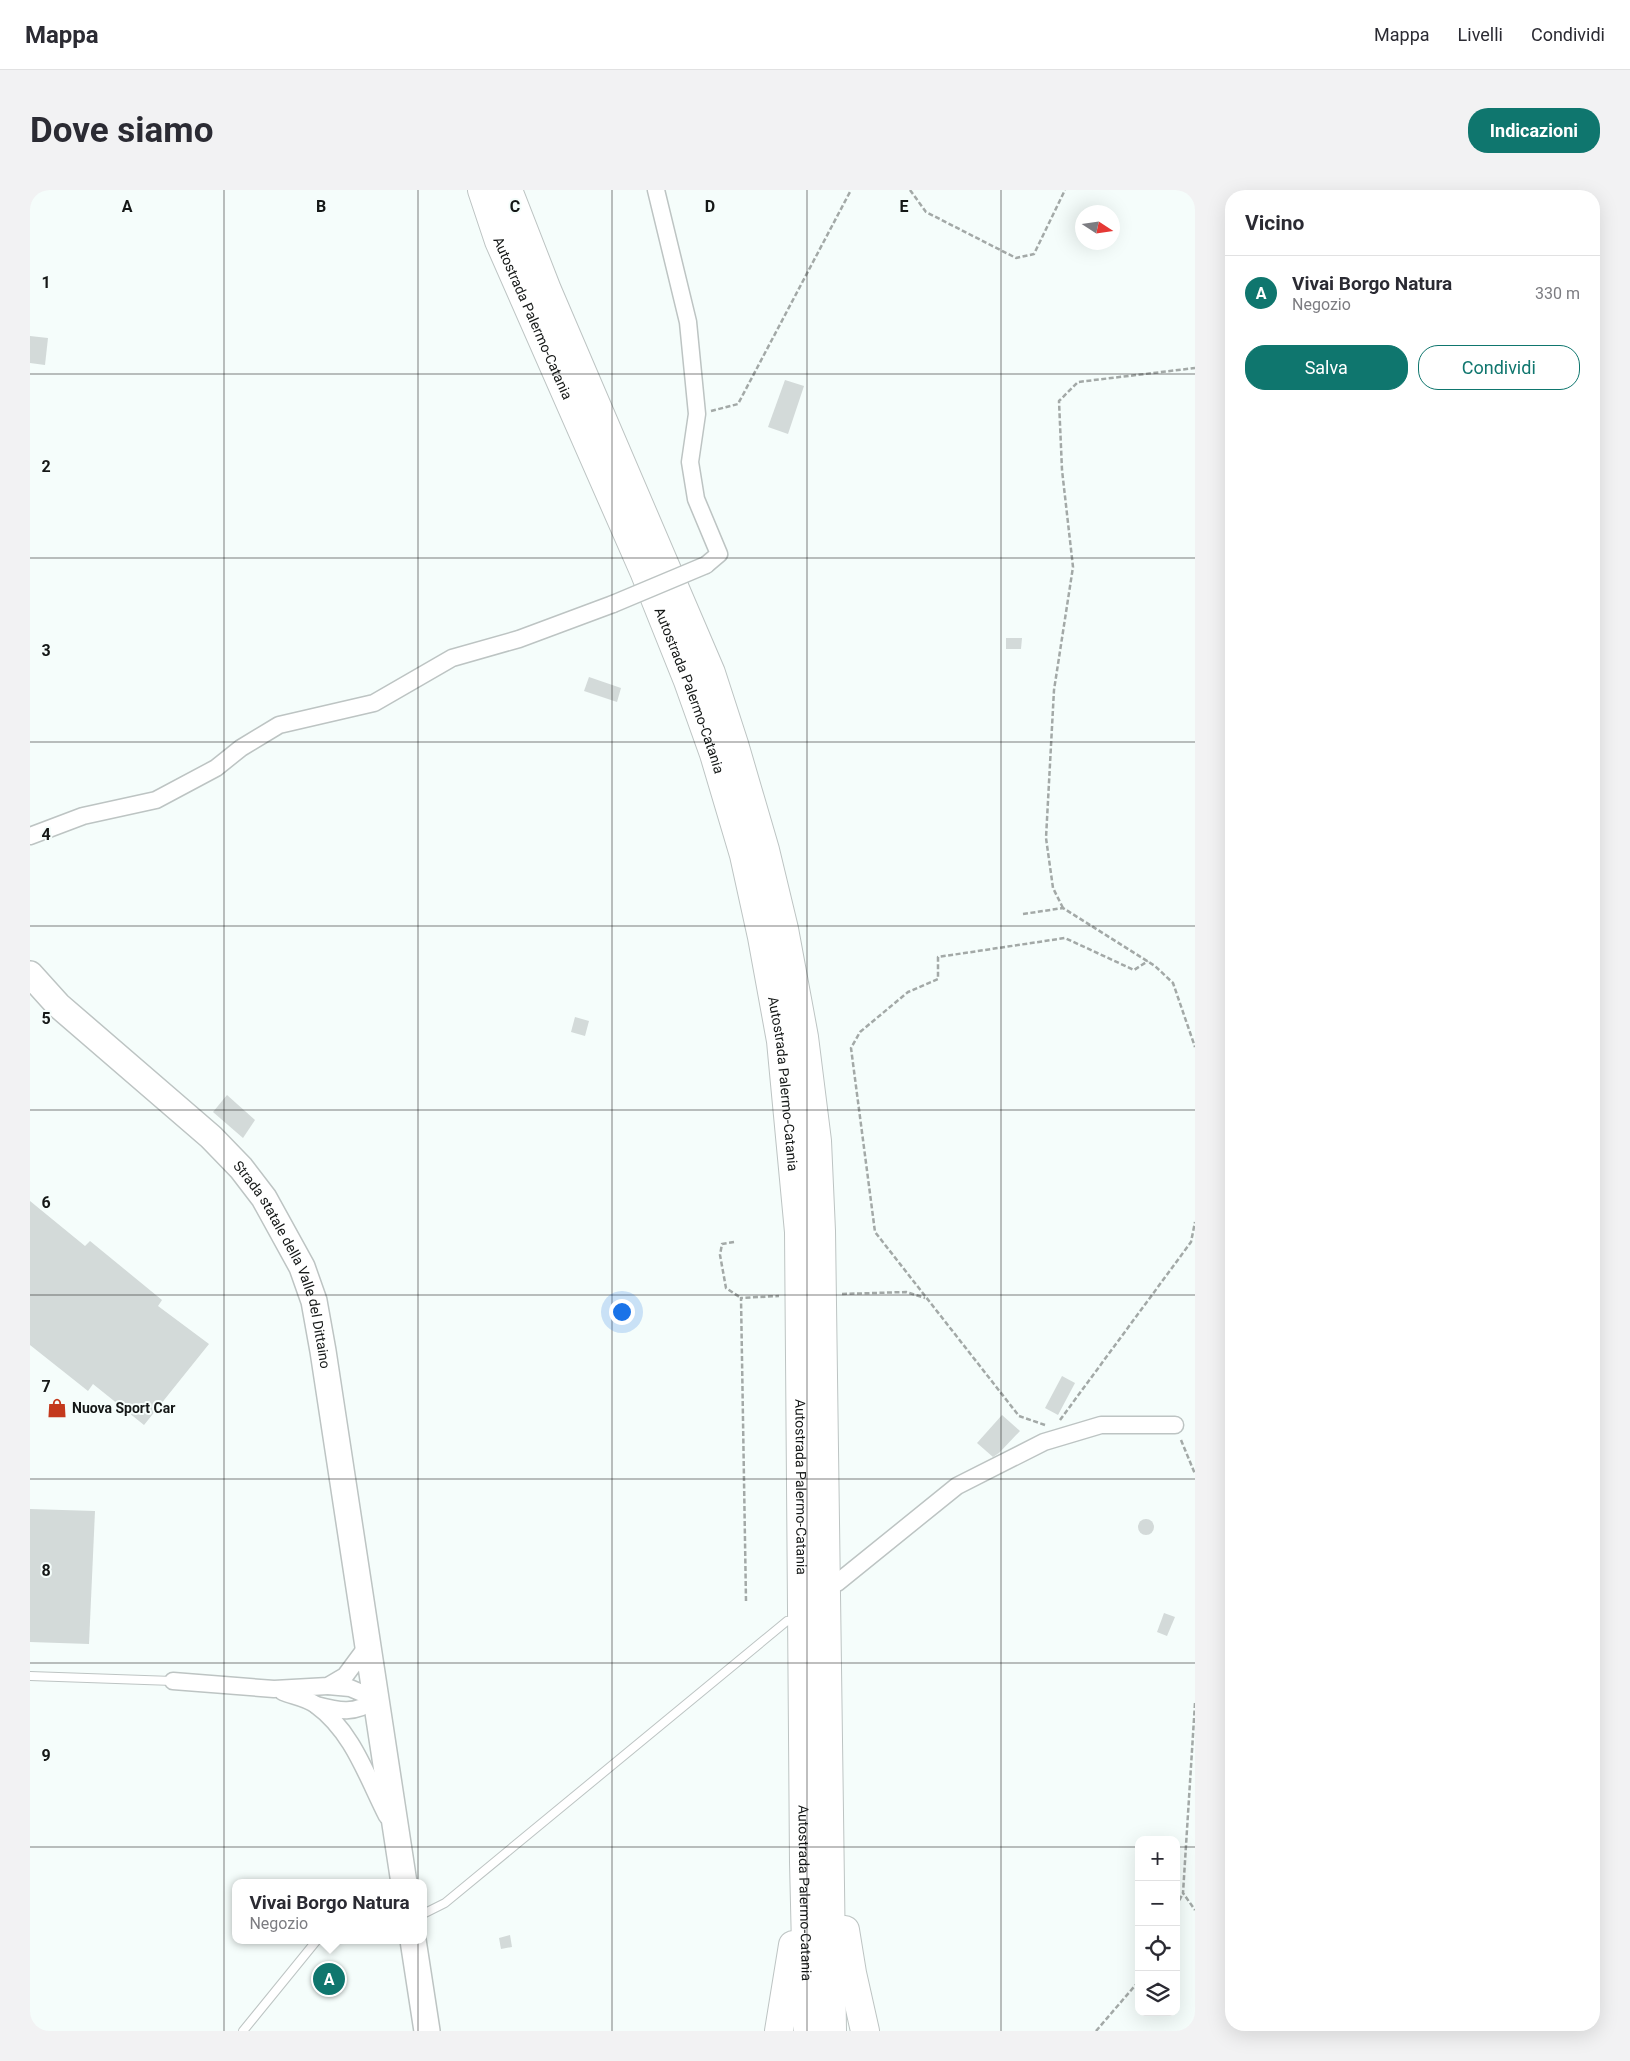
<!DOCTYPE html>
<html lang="it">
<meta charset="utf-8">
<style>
body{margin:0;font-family:Roboto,sans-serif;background:#f2f2f3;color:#2b2b33}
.controls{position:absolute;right:15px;bottom:15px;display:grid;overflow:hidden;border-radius:10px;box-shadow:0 5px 20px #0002}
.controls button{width:45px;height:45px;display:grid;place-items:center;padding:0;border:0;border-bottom:1px solid #e1e1e2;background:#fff;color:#2b2b33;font:25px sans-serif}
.compass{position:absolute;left:1045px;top:15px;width:45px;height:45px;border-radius:50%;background:#fff;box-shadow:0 5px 20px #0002;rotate:102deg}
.you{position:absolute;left:591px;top:1121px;width:18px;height:18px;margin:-12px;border:4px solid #fff;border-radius:50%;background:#1a73e8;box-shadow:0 0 0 8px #1a73e833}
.badge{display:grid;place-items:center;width:32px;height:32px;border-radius:50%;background:#0f766e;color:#fff;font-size:16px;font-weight:700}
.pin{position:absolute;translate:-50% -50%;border:2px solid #fff;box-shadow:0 1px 5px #0006}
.popup{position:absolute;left:202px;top:1689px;width:195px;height:65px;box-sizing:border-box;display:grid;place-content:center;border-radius:10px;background:#fff;filter:drop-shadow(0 1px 4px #0005);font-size:16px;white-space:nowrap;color:#7c7c81}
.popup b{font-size:19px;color:#2b2b33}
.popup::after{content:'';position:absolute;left:50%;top:100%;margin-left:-10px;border:10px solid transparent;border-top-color:#fff}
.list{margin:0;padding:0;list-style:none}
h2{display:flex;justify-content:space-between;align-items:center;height:65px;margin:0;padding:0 20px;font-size:21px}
h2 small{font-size:16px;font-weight:400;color:#7c7c81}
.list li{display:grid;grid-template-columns:32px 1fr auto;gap:15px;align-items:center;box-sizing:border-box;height:75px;padding:0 20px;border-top:1px solid #e1e1e2}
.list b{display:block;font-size:19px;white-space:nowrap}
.list p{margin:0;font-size:16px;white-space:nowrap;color:#7c7c81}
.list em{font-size:16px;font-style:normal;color:#7c7c81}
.actions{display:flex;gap:10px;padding:15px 20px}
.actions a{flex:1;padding:11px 0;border:1px solid #0f766e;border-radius:20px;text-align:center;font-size:18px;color:#0f766e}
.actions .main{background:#0f766e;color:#fff}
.icon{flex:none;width:28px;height:28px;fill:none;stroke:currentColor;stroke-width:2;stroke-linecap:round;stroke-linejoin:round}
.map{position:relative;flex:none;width:1165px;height:1841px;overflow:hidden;border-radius:20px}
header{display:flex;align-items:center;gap:30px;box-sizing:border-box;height:70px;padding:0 25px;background:#fff;border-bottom:1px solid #e1e1e2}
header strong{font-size:24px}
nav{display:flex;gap:28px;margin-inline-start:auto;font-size:18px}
.intro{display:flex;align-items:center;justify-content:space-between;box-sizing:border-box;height:120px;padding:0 30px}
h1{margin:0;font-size:35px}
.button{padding:12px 22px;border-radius:20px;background:#0f766e;color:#fff;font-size:18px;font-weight:700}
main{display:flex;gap:30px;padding:0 30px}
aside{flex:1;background:#fff;border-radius:20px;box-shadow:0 5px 20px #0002}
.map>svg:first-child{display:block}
.building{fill:#d3dad9}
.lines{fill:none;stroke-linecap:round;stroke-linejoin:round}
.service-casing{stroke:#bdc4c3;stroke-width:10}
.minor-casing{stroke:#bdc4c3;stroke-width:19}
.primary-casing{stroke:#bdc4c3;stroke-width:28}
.motorway-casing{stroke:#bdc4c3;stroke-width:30}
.path{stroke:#a3a9a7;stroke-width:2.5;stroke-dasharray:5 2.5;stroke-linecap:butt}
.service{stroke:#fff;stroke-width:8}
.minor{stroke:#fff;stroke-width:16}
.primary{stroke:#fff;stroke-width:25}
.motorway{stroke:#fff;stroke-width:28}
.minor-bridge-casing{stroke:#bdc4c3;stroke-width:19;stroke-linecap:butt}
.minor-bridge{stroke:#fff;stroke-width:16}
.grid{fill:none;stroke:#151817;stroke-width:1;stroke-opacity:0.55}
.labels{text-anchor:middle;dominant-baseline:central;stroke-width:4;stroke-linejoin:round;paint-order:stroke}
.street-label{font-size:14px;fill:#151817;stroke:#f5fdfb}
.poi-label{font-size:14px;font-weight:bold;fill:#151817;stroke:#f5fdfb;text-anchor:start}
.grid-label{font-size:16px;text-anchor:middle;font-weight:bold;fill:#151817;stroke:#f5fdfb;stroke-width:4;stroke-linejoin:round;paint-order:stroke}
</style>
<header>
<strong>Mappa</strong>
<nav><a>Mappa</a><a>Livelli</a><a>Condividi</a></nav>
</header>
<div class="intro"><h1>Dove siamo</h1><a class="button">Indicazioni</a></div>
<main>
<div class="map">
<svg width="1165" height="1841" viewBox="0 0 1165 1841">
<rect width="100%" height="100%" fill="#f5fdfb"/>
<g class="building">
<path d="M0 146 18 148 15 175 0 173Z"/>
<path d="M755 190 774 196 758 244 738 237Z"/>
<path d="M976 448H992L991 459H976Z"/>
<path d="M559 487 591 498 587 512 554 501Z"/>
<path d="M545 827 559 831 555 846 541 842Z"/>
<path d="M197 905 225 930 213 948 183 922Z"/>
<path d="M0 1011 55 1056 60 1051 132 1110 128 1116 179 1154 114 1235 63 1194 58 1201 0 1155Z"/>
<path d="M1032 1186 1045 1193 1028 1225 1015 1218Z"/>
<path d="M972 1225 990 1241 969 1263 963 1267 947 1253Z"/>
<path d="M0 1319 65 1321 59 1454 0 1452Z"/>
<circle cx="1116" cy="1337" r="8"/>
<path d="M1134 1423 1145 1427 1137 1446 1127 1442Z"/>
<path d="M480 1745 482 1757 471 1759 469 1748Z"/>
</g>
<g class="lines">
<defs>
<g id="service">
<path d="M0 1486 143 1491"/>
<path d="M393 1724 415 1713 757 1431"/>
<path d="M213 1841 287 1750"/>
</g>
<g id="minor">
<path d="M626 0 658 132 667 224 660 272 666 309 689 364 676 375"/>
<path d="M0 646 53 626 126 610 186 578 211 558 249 535 344 513 422 468 489 449 583 414"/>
<path d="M807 1393 927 1296 1014 1252 1071 1235H1145"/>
<path d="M143 1491 244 1499 298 1496 315 1486 338 1455"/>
<path d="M253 1502C263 1506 277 1508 286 1515 323 1542 337 1587 357 1626"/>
<path d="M286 1515C309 1521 325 1525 346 1509L320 1498 298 1496"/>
</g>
<g id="primary">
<path id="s1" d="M0 784 28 815 181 947 211 978 234 1008 272 1077 284 1111 293 1161 374 1693"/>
<path d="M383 1750 397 1841"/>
</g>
<g id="motorway">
<path id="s2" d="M452 0 469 51 614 381 658 491 684 564 714 665 732 747 751 851 769 1042 774 1672 778 1841"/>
<path d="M478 0 517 100 681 483 704 554 735 660 754 739 774 847 787 951 791 1041 802 1841"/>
<path d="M815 1740 822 1783 835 1841"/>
<path d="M749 1841 763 1755"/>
</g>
</defs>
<use href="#service" class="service-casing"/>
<use href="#minor" class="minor-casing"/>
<use href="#primary" class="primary-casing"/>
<use href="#motorway" class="motorway-casing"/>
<g class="path">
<path d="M880 0 896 22 986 68 1004 64 1035 0"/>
<path d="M681 221 708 214 821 0"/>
<path d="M1033 718 1023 698 1016 648 1024 500 1043 377 1032 280 1029 211 1048 192 1165 178"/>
<path d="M993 724 1033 718 1125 776 1143 793 1165 857"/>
<path d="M704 1052 692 1054 690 1065 696 1098 711 1108"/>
<path d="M812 1104 876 1102 895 1108"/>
<path d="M1030 1230 1161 1052 1165 1032"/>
<path d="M1015 1235 989 1226 845 1042 821 858 830 842 878 802 908 789V767L1035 748 1104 780 1118 771"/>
<path d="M1151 1250 1165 1284"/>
<path d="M716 1411 711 1108 749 1106"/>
<path d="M1165 1513 1153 1703 1165 1720"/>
<path d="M1146 1717 1153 1703"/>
<path d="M1066 1841 1109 1791"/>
</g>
<use href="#service" class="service"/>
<use href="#minor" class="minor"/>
<use href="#primary" class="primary"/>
<use href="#motorway" class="motorway"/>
<defs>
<path id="minor-bridge" d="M583 414 676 375"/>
</defs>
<use href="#minor-bridge" class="minor-bridge-casing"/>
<use href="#minor-bridge" class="minor-bridge"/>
</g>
<path class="grid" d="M194 0V1841M388 0V1841M582 0V1841M777 0V1841M971 0V1841M0 184H1165M0 368H1165M0 552H1165M0 736H1165M0 920H1165M0 1105H1165M0 1289H1165M0 1473H1165M0 1657H1109M1146 1657H1165"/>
<defs>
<symbol id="shop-bare" viewBox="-9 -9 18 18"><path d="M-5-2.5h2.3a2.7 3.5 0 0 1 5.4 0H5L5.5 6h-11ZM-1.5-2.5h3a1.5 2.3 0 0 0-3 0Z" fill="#c4391d" stroke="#f5fdfb" stroke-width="2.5" paint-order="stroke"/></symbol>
</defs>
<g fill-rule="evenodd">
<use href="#shop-bare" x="13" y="1204" width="28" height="28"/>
</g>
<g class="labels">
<g class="street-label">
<text stroke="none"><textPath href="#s2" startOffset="138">Autostrada Palermo-Catania</textPath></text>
<text stroke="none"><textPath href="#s2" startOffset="542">Autostrada Palermo-Catania</textPath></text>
<text stroke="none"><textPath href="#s2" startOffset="948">Autostrada Palermo-Catania</textPath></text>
<text stroke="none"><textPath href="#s1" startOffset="394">Strada statale della Valle del Dittaino</textPath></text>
<text stroke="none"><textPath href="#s2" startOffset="1352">Autostrada Palermo-Catania</textPath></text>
<text stroke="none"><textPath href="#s2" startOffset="1758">Autostrada Palermo-Catania</textPath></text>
</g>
<g class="poi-label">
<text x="42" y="1218">Nuova Sport Car</text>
</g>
</g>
<g class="grid-label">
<text x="97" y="22">A</text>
<text x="291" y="22">B</text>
<text x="485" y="22">C</text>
<text x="680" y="22">D</text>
<text x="874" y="22">E</text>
<text x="16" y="98">1</text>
<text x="16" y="282">2</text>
<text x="16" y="466">3</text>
<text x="16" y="650">4</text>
<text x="16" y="834">5</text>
<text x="16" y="1018">6</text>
<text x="16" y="1202">7</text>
<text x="16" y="1386">8</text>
<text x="16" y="1571">9</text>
</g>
</svg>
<div class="controls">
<button>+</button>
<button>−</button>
<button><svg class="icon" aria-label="locate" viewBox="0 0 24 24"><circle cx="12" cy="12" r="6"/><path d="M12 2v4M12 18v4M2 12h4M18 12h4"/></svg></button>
<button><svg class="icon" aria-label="layers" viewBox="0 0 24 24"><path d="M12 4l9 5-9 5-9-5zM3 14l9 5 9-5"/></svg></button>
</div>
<svg class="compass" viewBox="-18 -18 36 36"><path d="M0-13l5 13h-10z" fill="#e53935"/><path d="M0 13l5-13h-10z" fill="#7c7c81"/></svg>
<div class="you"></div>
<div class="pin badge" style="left:299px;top:1789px">A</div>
<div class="popup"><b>Vivai Borgo Natura</b>Negozio</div>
</div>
<aside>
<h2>Vicino<small></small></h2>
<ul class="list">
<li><span class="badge">A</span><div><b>Vivai Borgo Natura</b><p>Negozio</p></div><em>330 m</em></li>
</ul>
<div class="actions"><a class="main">Salva</a><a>Condividi</a></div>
</aside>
</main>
